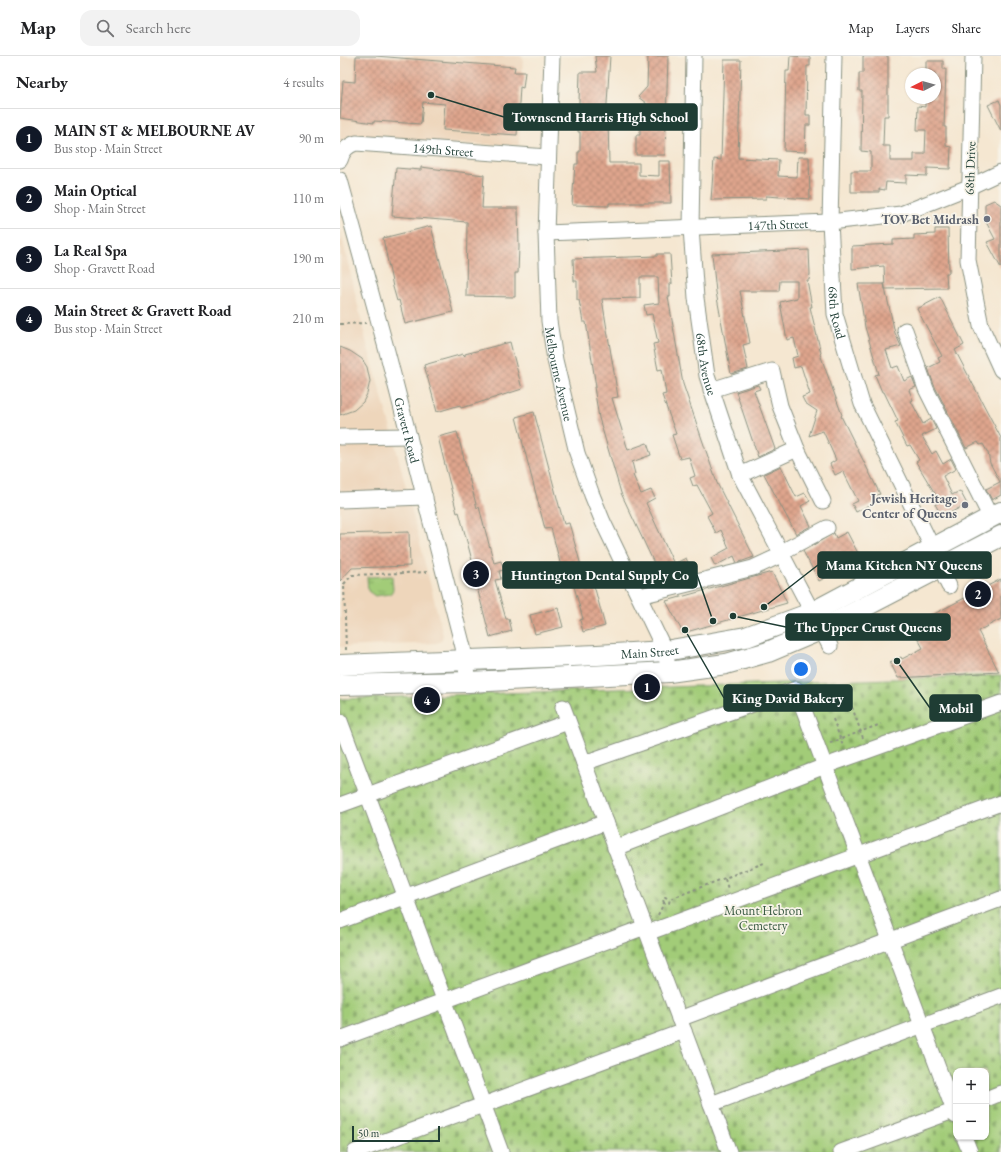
<!DOCTYPE html>
<meta charset="utf-8">
<style>
body{margin:0;font-family:"EB Garamond",serif;background:#f2f2f2;color:#202124}
.controls{position:absolute;right:12px;bottom:12px;display:grid;overflow:hidden;border-radius:8px;box-shadow:0 1px 3px #0004}
.controls button{width:36px;height:36px;display:grid;place-items:center;padding:0;border:0;border-bottom:1px solid #e0e0e0;background:#fff;color:#202124;font:20px sans-serif}
.compass{position:absolute;left:565px;top:12px;width:36px;height:36px;border-radius:50%;background:#fff;box-shadow:0 1px 3px #0004;rotate:264deg}
.scale{position:absolute;left:12px;bottom:10px;width:88px;box-sizing:border-box;padding-left:4px;border:2px solid #1f3d34;border-top:0;font-size:11px;line-height:14px;white-space:nowrap;color:#1f3d34;-webkit-text-stroke:3px #f7f3e8;paint-order:stroke}
.you{position:absolute;left:461px;top:613px;width:14px;height:14px;margin:-10px;border:3px solid #fff;border-radius:50%;background:#1a73e8;box-shadow:0 0 0 6px #1a73e833}
.badge{display:grid;place-items:center;width:26px;height:26px;border-radius:50%;background:#111827;color:#fff;font-size:13px;font-weight:700}
.pin{position:absolute;translate:-50% -50%;border:2px solid #fff;box-shadow:0 1px 4px #0006}
.list{margin:0;padding:0;list-style:none}
h2{display:flex;justify-content:space-between;align-items:center;height:52px;margin:0;padding:0 16px;font-size:17px}
h2 small{font-size:13px;font-weight:400;color:#757577}
.list li{display:grid;grid-template-columns:26px 1fr auto;gap:12px;align-items:center;box-sizing:border-box;height:60px;padding:0 16px;border-top:1px solid #e0e0e0}
.list b{display:block;font-size:15px;white-space:nowrap}
.list p{margin:0;font-size:13px;white-space:nowrap;color:#757577}
.list em{font-size:13px;font-style:normal;color:#757577}
.icon{flex:none;width:22px;height:22px;fill:none;stroke:currentColor;stroke-width:2;stroke-linecap:round;stroke-linejoin:round}
.map{position:relative;flex:none;width:661px;height:1096px;overflow:hidden}
header{display:flex;align-items:center;gap:24px;box-sizing:border-box;height:56px;padding:0 20px;background:#fff;border-bottom:1px solid #e0e0e0}
header strong{font-size:19px}
nav{display:flex;gap:22px;margin-inline-start:auto;font-size:14px}
.search{width:280px;height:36px;background:#f2f2f2;display:flex;align-items:center;gap:10px;box-sizing:border-box;padding:0 14px;border-radius:12px;color:#757577;font-size:15px}
main{display:flex}
aside{flex:1;background:#fff}
.map>svg:first-child{display:block}
.built{fill:#eed6bb}
.cemetery{fill:url(#cemetery-stones);stroke:#608456;fill-rule:evenodd}
.park{fill:url(#park-tufts);stroke:#608456}
.building{fill:url(#building-cross-hatch)}
.lines{fill:none;stroke-linecap:round;stroke-linejoin:round}
.minor-casing{stroke:#8a9282;stroke-width:17}
.major-casing{stroke:#8a9282;stroke-width:22}
.path{stroke:#8a9282;stroke-width:2;stroke-dasharray:3 3;stroke-linecap:butt}
.minor{stroke:#fff;stroke-width:15}
.major{stroke:#fff;stroke-width:20}
.worship-dot{fill:#6b7280;stroke:#f7f3e8;stroke-width:1.5}
.labels{text-anchor:middle;dominant-baseline:central;stroke-width:3.5;stroke-linejoin:round;paint-order:stroke}
.street-label{font-size:13px;fill:#1f3d34;stroke:#f7f3e8}
.worship-label{font-size:13px;font-weight:bold;fill:#5b616d;stroke:#f7f3e8;text-anchor:end}
.park-label{font-size:13px;fill:#395a42;stroke:#f7f3e8}
.leader{fill:none;stroke:#1f3d34;stroke-width:1.5}
.callout-dot{fill:#1f3d34;stroke:#f7f3e8;stroke-width:1.5}
.callout{fill:#1f3d34;stroke:#1f3d34;stroke-width:1.5}
.callout-label{font-size:14px;text-anchor:middle;font-weight:bold;fill:#fff}
</style>
<header>
<strong>Map</strong>
<div class="search"><svg class="icon" aria-label="search" viewBox="0 0 24 24"><circle cx="10" cy="10" r="6"/><path d="M15 15l6 6"/></svg>Search here</div>
<nav><a>Map</a><a>Layers</a><a>Share</a></nav>
</header>
<main>
<aside>
<h2>Nearby<small>4 results</small></h2>
<ul class="list">
<li><span class="badge">1</span><div><b>MAIN ST &amp; MELBOURNE AV</b><p>Bus stop · Main Street</p></div><em>90 m</em></li>
<li><span class="badge">2</span><div><b>Main Optical</b><p>Shop · Main Street</p></div><em>110 m</em></li>
<li><span class="badge">3</span><div><b>La Real Spa</b><p>Shop · Gravett Road</p></div><em>190 m</em></li>
<li><span class="badge">4</span><div><b>Main Street &amp; Gravett Road</b><p>Bus stop · Main Street</p></div><em>210 m</em></li>
</ul>
</aside>
<div class="map">
<svg width="661" height="1096" viewBox="0 0 661 1096">
<defs>
<pattern id="cemetery-stones" width="16" height="16" patternUnits="userSpaceOnUse"><rect width="16" height="16" fill="#a2cc78"/><path d="M2 7V4a2 2 0 0 1 4 0v3zM10 15v-3a2 2 0 0 1 4 0v3z" fill="#83a763"/></pattern>
<pattern id="park-tufts" width="24" height="20" patternUnits="userSpaceOnUse"><rect width="24" height="20" fill="#a2cc78"/><path d="M3 7l-1-3M5 7V3M7 7l1-3M15 17l-1-3M17 17v-4M19 17l1-3" fill="none" stroke="#83a763"/></pattern>
<pattern id="building-cross-hatch" width="8" height="8" patternUnits="userSpaceOnUse"><rect width="8" height="8" fill="#dfa58d"/><path d="M0 0l8 8M0 8l8-8" fill="none" stroke="#b48874"/></pattern>
</defs>
<rect width="100%" height="100%" fill="#f7f3e8"/>
<filter id="ink" filterUnits="userSpaceOnUse"><feTurbulence type="fractalNoise" baseFrequency=".025" numOctaves="2"/><feDisplacementMap in="SourceGraphic" scale="8" xChannelSelector="R" yChannelSelector="G"/><feConvolveMatrix kernelMatrix="1 2 1 2 8 2 1 2 1" color-interpolation-filters="sRGB"/></filter>
<filter id="wash" filterUnits="userSpaceOnUse"><feTurbulence type="fractalNoise" baseFrequency=".012" numOctaves="4" result="noise"/><feDisplacementMap in="SourceGraphic" scale="16" xChannelSelector="R" yChannelSelector="G"/><feGaussianBlur stdDeviation="0.9" result="paint"/><feColorMatrix in="noise" values="0 0 0 0 0 0 0 0 0 0 0 0 0 0 0 0 0 1.4 0 .05"/><feComposite in="paint" operator="in"/></filter>
<g filter="url(#wash)">
<rect width="100%" height="100%" fill="#f5e7d1"/>
<g class="built">
<path d="M0 0H183L179 89 0 86Z"/>
<path d="M0 172 25 281 53 380 103 579 101 585 97 587 0 591Z"/>
</g>
<path class="cemetery" d="M661 619V1096H0V643ZM616 1015H646V1081H616Z"/>
<path class="park" d="M52 520 53 534 50 538 35 540 28 535 27 521Z"/>
<g id="blocks">
<g class="building">
<path d="M16 0H35L175 11 174 16H185L183 32 180 31 177 79 103 74 105 48 83 46 81 68 34 65V67L0 62 3 25 15 26Z"/>
<path d="M255 0H270L266 63H268L269 107H299V119L319 120V105H330L331 147H269V150L232 149 235 108H238V96H240V76H238L240 16H257Z"/>
<path d="M308 0H328L325 99H296V79H300V69H306V47L298 41 307 31Z"/>
<path d="M450 0 470 1V10H467L466 59H470V69H466L465 96 444 95 446 15H449Z"/>
<path d="M523 0H548V60H544L543 90H550V105H574V98H585L586 74H577L578 50 585 51V42H595V18H586V5H603V13H606L604 71H606V90L611 91 610 113 587 112V120L566 119V127L546 126 545 134 539 133V136H511V115H531V96L521 95 522 35H519V17H523Z"/>
<path d="M384 4H401L398 102 439 104 438 120 457 121 458 101H469L470 143 426 140V143L371 144 374 103 381 104Z"/>
<path d="M659 44 661 49V75L648 49Z"/>
<path d="M81 111 144 119 142 152H178L179 191 178 217H175V241L126 240 127 166 52 160 56 112 81 114Z"/>
<path d="M654 144 661 149V212L647 186 655 183 645 164V148Z"/>
<path d="M91 170 113 256 65 268 59 244 57 245 53 231 43 182Z"/>
<path d="M595 173H608L609 217H606L607 232 545 233 544 210 512 213V190L553 188V184L574 183V179L595 178Z"/>
<path d="M469 194 470 218 469 224H467L472 251H470L481 297 480 298 502 359 501 360 540 438 537 439 540 444 516 456 512 448 518 445 503 415 495 419 490 408 496 404 483 375 469 380 477 355 465 347 462 341 470 338 461 310 454 312 452 302 458 300 454 282 447 284 440 246 457 242V225H440L439 235H400L410 287 403 289 408 313 391 318 376 236 372 198Z"/>
<path d="M317 198H330L332 228H330V241H328L343 328 377 427 414 501 397 507 394 500 375 510 371 502 389 492 381 474 376 477 367 460 372 457 357 429 353 430 350 422 355 420 349 401 340 403 332 379 336 378 322 339 326 338 322 313 318 314 313 288 318 287 312 258 306 259 304 249 319 247 318 221H300V242L262 243 278 341 272 342 288 394 307 387 311 399 292 406 295 418 293 419 301 438 311 434 315 442 306 447 334 508 346 502 350 511 322 524 281 437 259 362 254 331H256L246 266H243L239 244H237V225H234L233 203 317 200Z"/>
<path d="M518 228H544L555 277 561 290 546 294 552 312 558 310 564 325 572 321 576 331 569 334 573 344 571 345 583 368 591 363 596 373 582 380 592 398 596 395 603 408 611 403 616 413 603 420 612 439 620 435 627 448 602 461 595 448 600 446 576 406 579 404 570 389 567 390 555 366 558 365 544 336H542L535 319 539 318 525 271Z"/>
<path d="M600 241 624 289 615 294 661 382V439L652 444 646 433 660 426 650 407 648 397 643 388 640 389 638 386 626 392 594 329 588 312 600 306 598 302 602 300 577 253Z"/>
<path d="M170 286 182 333 135 348 121 352 120 349 97 356 84 309 123 298 125 300V298Z"/>
<path d="M0 291 10 295 22 303 27 311 30 325 27 338 23 346 14 354 0 359Z"/>
<path d="M418 329 420 333 414 335 435 393 418 401 396 336Z"/>
<path d="M194 356 224 468 229 467 242 513 249 511 265 570 243 576 240 564 243 563 230 516 223 518 211 472 205 473 176 361Z"/>
<path d="M117 376 137 452 139 451 154 507 161 505 164 514 159 515 161 523 155 524 166 563H169L172 575 150 581 132 512H134L129 493 119 456 117 457 98 381Z"/>
<path d="M441 410 456 441 465 437 470 445 461 450 471 470 456 478 424 418Z"/>
<path d="M69 476 70 510 12 512 0 525V478Z"/>
<path d="M507 476 521 503 479 525 463 495 494 477 496 482Z"/>
<path d="M432 516 447 547 343 577 326 545Z"/>
<path d="M661 523V563L638 575 659 616 558 622 550 606 561 601 562 603 583 592 571 570Z"/>
<path d="M218 552 223 571 195 578 190 559Z"/>
</g>
</g>
</g>
<g filter="url(#ink)">
<use href="#blocks" fill-opacity="0" stroke="#8a9282" stroke-width="1"/>
<g class="lines">
<defs>
<g id="minor">
<path id="s1" d="M212 0 206 177 209 265 215 304 237 397 252 439 263 466 325 595 329 616"/>
<path id="s2" d="M354 0 351 172 356 242 367 320 400 419 490 590"/>
<path id="s3" d="M494 0 490 166 495 258 522 348 593 493"/>
<path d="M633 0 628 204 641 270 661 314"/>
<path id="s4" d="M0 104C3 94 7 90 16 87L208 101"/>
<path id="s5" d="M0 124 48 299 123 591 128 626"/>
<path id="s6" d="M206 177 490 166 561 158 629 131 661 116"/>
<path d="M565 274 586 333 651 462"/>
<path d="M371 334 432 315 440 350 457 393 400 419"/>
<path d="M0 381 69 380"/>
<path d="M457 393 483 445"/>
<path d="M0 444 85 441"/>
<path d="M600 512 609 530"/>
<path d="M300 540 413 512 441 499 449 492 487 472"/>
<path d="M223 651 389 1096"/>
<path d="M0 665 161 1096"/>
<path d="M244 707 456 633 616 1060"/>
<path d="M0 749 228 666"/>
<path d="M275 792 485 710 661 647"/>
<path d="M0 865 266 766"/>
<path d="M307 877 661 747"/>
<path d="M339 963 661 843"/>
<path d="M0 983 305 871"/>
<path d="M646 1043 661 1037"/>
<path d="M371 1048 661 940"/>
<path d="M624 1081 630 1096"/>
<path d="M15 1096 344 975"/>
<path d="M501 1096 616 1054"/>
</g>
<g id="major">
<path id="s7" d="M0 609 257 599 325 595 406 581 471 557 661 456"/>
<path d="M0 629 128 626 329 616 386 608 428 596 480 574 661 480"/>
</g>
</defs>
<use href="#minor" class="minor-casing"/>
<use href="#major" class="major-casing"/>
<g class="path">
<path d="M0 268 26 267"/>
<path d="M6 594 4 528 12 519 89 516"/>
<path d="M506 634 523 682"/>
<path d="M493 663 503 690"/>
<path d="M490 687 541 668"/>
<path d="M385 823 388 833"/>
<path d="M324 847 323 844 325 841 330 843"/>
<path d="M318 859 324 847H329L330 843 424 807"/>
</g>
<use href="#minor" class="minor"/>
<use href="#major" class="major"/>
</g>
</g>
<g class="worship-dot">
<circle cx="647" cy="163" r="4"/>
<circle cx="625" cy="449" r="4"/>
</g>
<g class="labels">
<g class="street-label">
<text stroke="none"><textPath href="#s4" startOffset="112">149th Street</textPath></text>
<text transform="translate(630 112) rotate(-88)">68th Drive</text>
<text stroke="none"><textPath href="#s6" startOffset="232">147th Street</textPath></text>
<text stroke="none"><textPath href="#s3" startOffset="257">68th Road</textPath></text>
<text stroke="none"><textPath href="#s2" startOffset="309">68th Avenue</textPath></text>
<text stroke="none"><textPath href="#s1" startOffset="319">Melbourne Avenue</textPath></text>
<text stroke="none"><textPath href="#s5" startOffset="259">Gravett Road</textPath></text>
<text stroke="none"><textPath href="#s7" startOffset="310">Main Street</textPath></text>
</g>
<g class="worship-label">
<text x="639" y="163">TOV Bet Midrash</text>
<text x="617" y="442">Jewish Heritage<tspan x="617" dy="15">Center of Queens</tspan></text>
</g>
<g class="park-label">
<text x="423" y="854">Mount Hebron<tspan x="423" dy="15">Cemetery</tspan></text>
</g>
</g>
<path class="leader" d="M91 39L164 61M424 551L478 509M373 565L357 519M393 560L446 571M345 574L384 642M557 605L590 652"/>
<g class="callout-dot">
<circle cx="91" cy="39" r="4"/>
<circle cx="424" cy="551" r="4"/>
<circle cx="373" cy="565" r="4"/>
<circle cx="393" cy="560" r="4"/>
<circle cx="345" cy="574" r="4"/>
<circle cx="557" cy="605" r="4"/>
</g>
<g class="callout">
<rect x="164" y="48" width="193" height="26" rx="4"/>
<rect x="478" y="496" width="173" height="26" rx="4"/>
<rect x="163" y="506" width="194" height="26" rx="4"/>
<rect x="446" y="558" width="164" height="26" rx="4"/>
<rect x="384" y="629" width="128" height="26" rx="4"/>
<rect x="590" y="639" width="51" height="26" rx="4"/>
</g>
<g class="callout-label">
<text x="260" y="66">Townsend Harris High School</text>
<text x="564" y="514">Mama Kitchen NY Queens</text>
<text x="260" y="524">Huntington Dental Supply Co</text>
<text x="528" y="576">The Upper Crust Queens</text>
<text x="448" y="647">King David Bakery</text>
<text x="616" y="657">Mobil</text>
</g>
</svg>
<div class="controls">
<button>+</button>
<button>−</button>
</div>
<svg class="compass" viewBox="-18 -18 36 36"><path d="M0-13l5 13h-10z" fill="#e53935"/><path d="M0 13l5-13h-10z" fill="#757577"/></svg>
<div class="scale">50 m</div>
<div class="you"></div>
<div class="pin badge" style="left:307px;top:631px">1</div>
<div class="pin badge" style="left:638px;top:538px">2</div>
<div class="pin badge" style="left:136px;top:518px">3</div>
<div class="pin badge" style="left:87px;top:644px">4</div>
</div>
</main>
